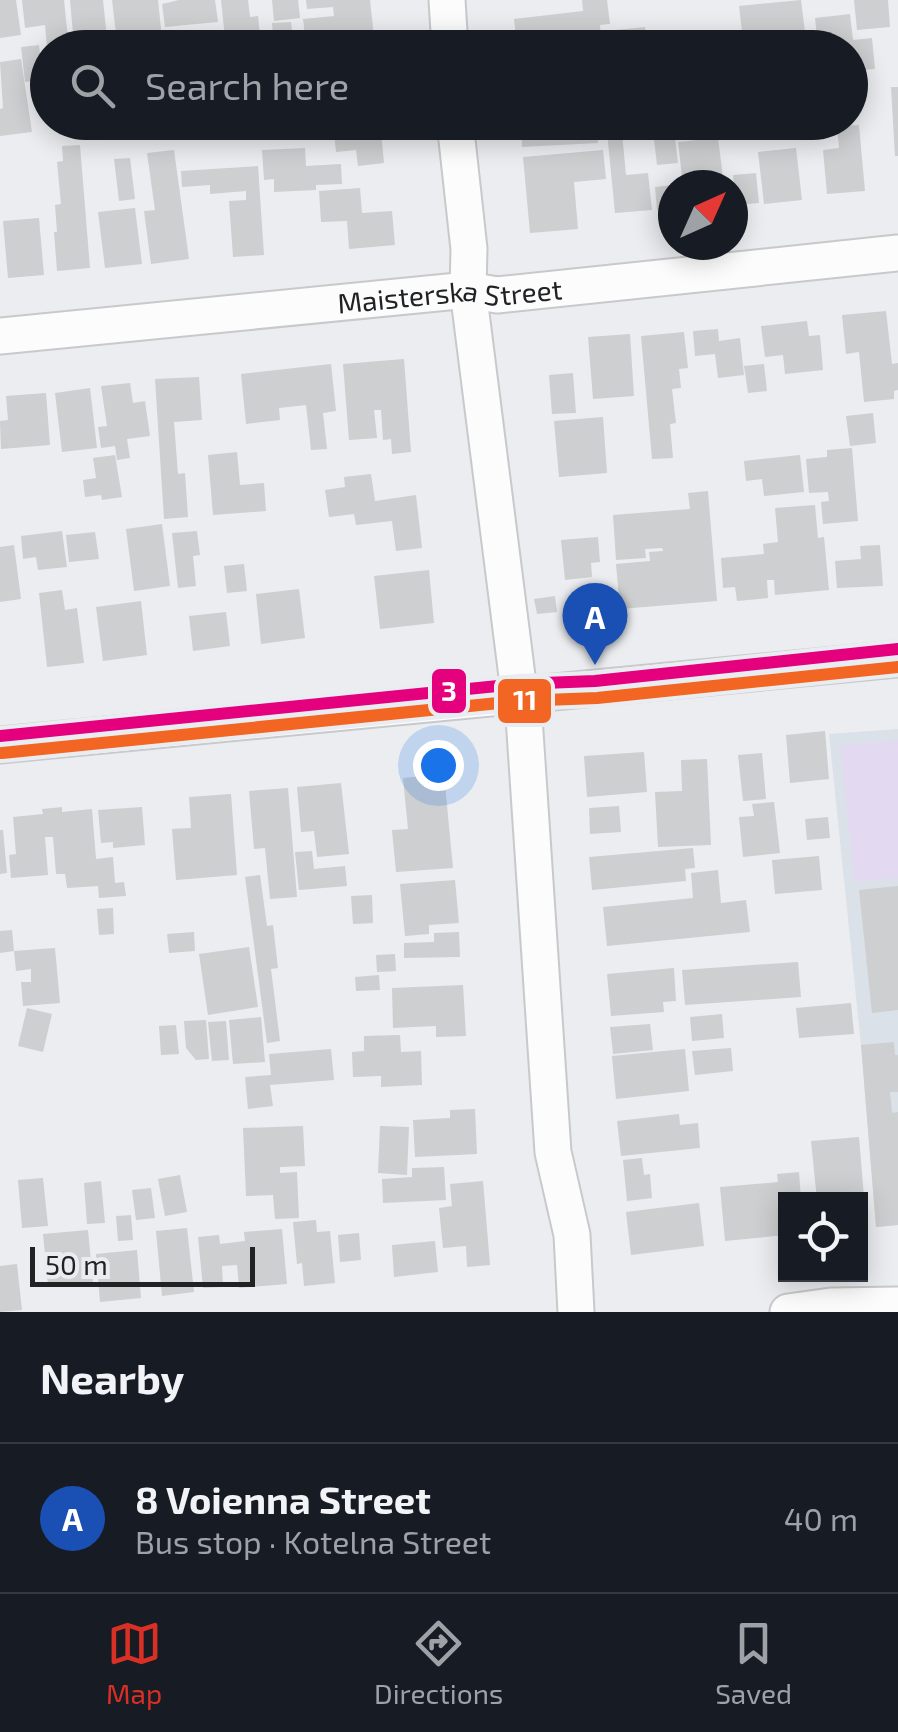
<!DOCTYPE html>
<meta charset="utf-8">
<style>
body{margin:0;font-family:"Exo 2",sans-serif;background:#242831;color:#f1f3f6}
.controls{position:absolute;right:30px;bottom:30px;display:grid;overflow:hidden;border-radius:0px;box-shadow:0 5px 25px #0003}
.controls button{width:90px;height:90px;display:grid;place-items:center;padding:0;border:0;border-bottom:2px solid #363941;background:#171b24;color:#f1f3f6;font:50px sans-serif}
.compass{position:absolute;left:658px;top:170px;width:90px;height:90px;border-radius:50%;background:#171b24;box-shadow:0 5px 25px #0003;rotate:45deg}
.scale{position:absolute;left:30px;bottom:25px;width:225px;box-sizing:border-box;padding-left:10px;border:5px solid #202223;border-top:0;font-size:28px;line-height:35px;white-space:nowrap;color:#202223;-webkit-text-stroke:8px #e9edf2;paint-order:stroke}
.you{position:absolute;left:438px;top:765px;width:35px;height:35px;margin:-25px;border:8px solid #fff;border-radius:50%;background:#1a73e8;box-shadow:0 0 0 15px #1a73e833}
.badge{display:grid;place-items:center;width:65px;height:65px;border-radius:50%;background:#d93025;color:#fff;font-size:32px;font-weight:700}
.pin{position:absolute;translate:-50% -82px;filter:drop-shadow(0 2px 5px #0008)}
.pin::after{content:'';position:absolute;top:52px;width:35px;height:30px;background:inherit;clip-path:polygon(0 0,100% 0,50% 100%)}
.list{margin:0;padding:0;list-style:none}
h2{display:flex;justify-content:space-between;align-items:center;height:130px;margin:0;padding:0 40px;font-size:42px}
h2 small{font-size:32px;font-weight:400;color:#9ea1a6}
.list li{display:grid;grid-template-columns:65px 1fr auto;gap:30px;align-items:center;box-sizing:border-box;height:150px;padding:0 40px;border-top:2px solid #363941}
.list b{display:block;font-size:38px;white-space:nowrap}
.list p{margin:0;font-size:32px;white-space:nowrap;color:#9ea1a6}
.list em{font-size:32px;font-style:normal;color:#9ea1a6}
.icon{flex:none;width:55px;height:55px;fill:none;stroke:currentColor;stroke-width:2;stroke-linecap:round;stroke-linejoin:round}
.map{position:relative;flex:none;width:898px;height:1312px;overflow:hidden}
.search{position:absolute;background:#171b24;box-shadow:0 5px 25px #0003;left:30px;right:30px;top:30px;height:110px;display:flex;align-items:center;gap:25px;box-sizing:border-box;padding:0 35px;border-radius:55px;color:#9ea1a6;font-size:38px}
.sheet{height:280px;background:#171b24}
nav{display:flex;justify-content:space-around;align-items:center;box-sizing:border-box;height:140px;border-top:2px solid #363941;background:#171b24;font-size:28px;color:#9ea1a6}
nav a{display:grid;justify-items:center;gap:5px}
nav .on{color:#d93025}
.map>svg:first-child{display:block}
.built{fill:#dbe1e8}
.green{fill:#e3daf1}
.building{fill:#cdcfd0}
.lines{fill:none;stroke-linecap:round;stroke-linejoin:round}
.street-casing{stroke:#c7c9cb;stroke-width:39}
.street{stroke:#fcfcfd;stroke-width:35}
.tram-1-casing{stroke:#e9edf2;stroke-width:20}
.tram-2-casing{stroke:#e9edf2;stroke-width:20}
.tram-1{stroke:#e5007d;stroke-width:12}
.tram-2{stroke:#f26522;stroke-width:12}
.labels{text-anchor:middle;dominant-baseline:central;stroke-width:10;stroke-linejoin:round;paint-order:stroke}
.street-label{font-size:28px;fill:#202223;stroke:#e9edf2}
.line-badge{stroke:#e9edf2;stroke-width:4}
.badge-label{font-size:28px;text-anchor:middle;font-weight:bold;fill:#fff}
</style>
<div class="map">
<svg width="898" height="1312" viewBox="0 0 898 1312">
<rect width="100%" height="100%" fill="#ebedf0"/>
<path class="built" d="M898 729V1225L876 1227 861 1045 829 734Z"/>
<path class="green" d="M898 740V878L855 882 840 746Z"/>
<g class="building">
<path d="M0 0H16L21 35 0 38Z"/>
<path d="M22 0H64L69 48H47L45 25 25 28Z"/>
<path d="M70 0H103L108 48 74 45Z"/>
<path d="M112 0H158L163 48H127V41L117 42Z"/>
<path d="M179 0H215L218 22 165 27 162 4Z"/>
<path d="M221 0H248L250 17 258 16 260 35 239 36 240 47 226 48Z"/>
<path d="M272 0H298L300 18 274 21Z"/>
<path d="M306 0H370L374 37 306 44 303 19 334 16 333 7 307 9Z"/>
<path d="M582 0H607L610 24 600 25 602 48H573L572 44 517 48 514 19 583 11Z"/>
<path d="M801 0 807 48H744L739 6Z"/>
<path d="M854 0H888L890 27 857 30Z"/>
<path d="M850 14 853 40 872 38 875 69 850 71V48H818L815 18Z"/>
<path d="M291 22 294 48H274L272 23Z"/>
<path d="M645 27 647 48H607L605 31Z"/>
<path d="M39 45 43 80 25 82 21 47Z"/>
<path d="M21 59 32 132 0 136V109L3 108 0 62Z"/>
<path d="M891 87H898V156H895Z"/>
<path d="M243 122H261L263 138 245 139Z"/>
<path d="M269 122H380L384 163 358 166 356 150 336 152 334 133 271 139Z"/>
<path d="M521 122H597L598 143 522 147Z"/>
<path d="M606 122H621L626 175 648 173 652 210 615 213Z"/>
<path d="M859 125 865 191 827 194 823 150 839 148 837 126Z"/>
<path d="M674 129 678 163 657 165 653 131Z"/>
<path d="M718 138 724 185H683L678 142Z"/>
<path d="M80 145 90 268 57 271 54 232H57L55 205 61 204 57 162 63 161 62 146Z"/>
<path d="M305 148 306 166 341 164 342 184 316 185V190L274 192V179L264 180 262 150Z"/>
<path d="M796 148 802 200 764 204 758 152Z"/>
<path d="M174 150 189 259 151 264 144 211 155 210 147 153Z"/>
<path d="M603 150 606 179 574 182 578 229 530 233 523 157Z"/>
<path d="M130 158 135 199 119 201 114 159Z"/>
<path d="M258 166 264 255 233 257 229 201 246 200V191L210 194V185L182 187 181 171Z"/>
<path d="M756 173 759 203 736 205 733 175Z"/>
<path d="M673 185V209L657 210 655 187Z"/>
<path d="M360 188 362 213 392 211 395 245 349 249 347 221 321 222 319 191Z"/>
<path d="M135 208 142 264 105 268 98 212Z"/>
<path d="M39 218 44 275 8 278 3 221Z"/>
<path d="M886 311 892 364 898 363V390L894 391V399L864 402 859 352 846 354 842 315Z"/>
<path d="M807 321 809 336 820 335 823 370 785 374 783 355 765 357 761 326Z"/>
<path d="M718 329 719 341 740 338 744 375 718 378 715 354 695 356 693 331Z"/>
<path d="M684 332 688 368 679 369 681 388 672 389 676 423 670 424 673 458 652 459 641 336Z"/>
<path d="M630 334 634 396 593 399 588 337Z"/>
<path d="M404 359 411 452 392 454 391 439 383 440 381 410H374L377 438 349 440 343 364Z"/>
<path d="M331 364 336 411 323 413 327 449 311 450 306 405 279 408 280 420 246 424 241 374Z"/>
<path d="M764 364 767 391 748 393 744 366Z"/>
<path d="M573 373 576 413 552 414 549 375Z"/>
<path d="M199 377 202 420 174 422 178 474 185 473 188 517 164 519 155 379Z"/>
<path d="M130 383 133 403 145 401 150 436 127 439 130 458 117 460 115 446 101 448 98 427 107 426 101 386Z"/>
<path d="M90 388 97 448 62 452 55 393Z"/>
<path d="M46 393 50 445 1 449 0 421 8 420 6 396Z"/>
<path d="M873 413 876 443 850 446 846 416Z"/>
<path d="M603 417 607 473 559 477 554 421Z"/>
<path d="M852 448 858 521 823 524 821 502 829 501 828 492 809 493 806 459 827 457V450Z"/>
<path d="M237 452 240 485 264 483 266 511 213 515 208 455Z"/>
<path d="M115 455 122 497 102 500 101 495 85 497 83 480 96 478 93 458Z"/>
<path d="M800 455 804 492 764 496 762 479 746 481 744 461Z"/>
<path d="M371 474 375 501 416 495 422 548 396 551 392 521 356 525 354 514 329 517 325 490 345 487 344 477Z"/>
<path d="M708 491 717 601 620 609 616 564 650 561 649 552 663 551 662 548 645 549 646 558 616 560 613 515 690 509 688 493Z"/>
<path d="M815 505 818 538 824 537 829 590 775 595 774 580H767L768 598 737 601 735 587 723 588 721 558 764 554 763 544 778 542 775 508Z"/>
<path d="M162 524 170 586 134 591 126 529Z"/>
<path d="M62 531 67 567 38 570 36 557 23 559 21 536Z"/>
<path d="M197 531 200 555 193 556 196 586 178 588 172 533Z"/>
<path d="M95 532 99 559 69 562 66 535Z"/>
<path d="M598 537 600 562 591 563 592 577 565 580 561 540Z"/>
<path d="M14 545 21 599 0 602V547Z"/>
<path d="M880 545 883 586 837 588 835 561 861 559 860 546Z"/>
<path d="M244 564 247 591 227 593 224 566Z"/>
<path d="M429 570 434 623 380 629 374 576Z"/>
<path d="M299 589 305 638 261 644 256 594Z"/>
<path d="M62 590 65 610 77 608 84 663 47 667 39 593Z"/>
<path d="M555 596 557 612 537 614 534 599Z"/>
<path d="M141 601 147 655 103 661 96 607Z"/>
<path d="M226 612 230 646 193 651 189 616Z"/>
<path d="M825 731 829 779 790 783 786 735Z"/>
<path d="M644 752 647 792 587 797 584 756Z"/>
<path d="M762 753 766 799 743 801 738 755Z"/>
<path d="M707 759 711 845 658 847 655 792 682 791 681 760Z"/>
<path d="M444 774 453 868 396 872 392 830 408 829 403 778Z"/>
<path d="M341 783 349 854 317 857 314 831 301 832 297 787Z"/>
<path d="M288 788 297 897 270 899 265 848 254 849 249 791Z"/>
<path d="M231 794 237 875 176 880 172 829 191 828 189 797Z"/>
<path d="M774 802 780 853 743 857 739 817 754 816 752 804Z"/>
<path d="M619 806 621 832 590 834 589 808Z"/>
<path d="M62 807V812L92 809 96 859 113 857 115 883 124 882 126 896 99 898 98 886 67 888 65 874H56L53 837H45L48 875 11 878 9 855 16 854 13 817 43 814 42 809Z"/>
<path d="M142 807 145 845 113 848V842L101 843 98 810Z"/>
<path d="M828 817 830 838 807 840 805 819Z"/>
<path d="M0 830H3L7 873 0 874Z"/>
<path d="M693 848 695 868 685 869 686 881 592 890 589 857Z"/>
<path d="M312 851 314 869 345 866 347 886 299 890 295 852Z"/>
<path d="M819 856 822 890 775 894 772 860Z"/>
<path d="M718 870 721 903 746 900 750 932 607 946 603 907 693 898 691 873Z"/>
<path d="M260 875 267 926 273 925 278 968 271 969 280 1041 267 1043 245 877Z"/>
<path d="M455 880 459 923 429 925V934L405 936 400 884Z"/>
<path d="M898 886V1010L872 1013 859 890Z"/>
<path d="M372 895 373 923 353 924 351 896Z"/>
<path d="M113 908 114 934 99 935 97 909Z"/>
<path d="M12 930 14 951 55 948 60 1003 23 1006 21 982H31V969L16 971 14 951 0 953V931Z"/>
<path d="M194 932 195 951 169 953 167 934Z"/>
<path d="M459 932 460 957 404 958V943L434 942V933Z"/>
<path d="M249 947 258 1007 208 1015 199 954Z"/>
<path d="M395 954 396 971 377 972 376 955Z"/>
<path d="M798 962 801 997 685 1005 682 970Z"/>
<path d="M674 968 676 1001 663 1002 664 1012 611 1016 607 974Z"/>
<path d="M379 975 380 990 356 991 355 977Z"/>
<path d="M463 985 466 1036 436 1037V1026L393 1028 392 988Z"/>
<path d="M851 1003 854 1034 799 1038 796 1008Z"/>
<path d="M27 1008 52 1014 43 1052 18 1046Z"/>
<path d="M722 1014 724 1038 692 1041 690 1017Z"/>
<path d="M261 1017 265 1062 233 1064 229 1020Z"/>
<path d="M206 1020 209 1059 196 1060 186 1048 184 1021Z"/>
<path d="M226 1021 229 1060 212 1061 208 1022Z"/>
<path d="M650 1024 653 1050 613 1054 610 1027Z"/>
<path d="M176 1025 179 1054 161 1055 159 1026Z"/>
<path d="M400 1035 401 1052 421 1051 422 1085 381 1087V1076L353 1077 352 1052 364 1051V1036Z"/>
<path d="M894 1042 895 1055H898V1092H890L892 1113 898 1112V1225L876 1227 861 1045Z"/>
<path d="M731 1048 733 1071 695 1075 692 1051Z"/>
<path d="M331 1049 334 1080 270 1085 273 1106 248 1109 245 1077 271 1075 269 1054Z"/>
<path d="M685 1049 689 1091 616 1099 612 1056Z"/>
<path d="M475 1109 477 1154 415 1157 413 1120 450 1118V1110Z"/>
<path d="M679 1114 680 1125 698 1123 700 1148 621 1156 617 1121Z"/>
<path d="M303 1126 305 1166 280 1167V1173L297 1172 299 1218 275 1219 273 1195 246 1196 243 1128Z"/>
<path d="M380 1126 409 1127 407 1175 378 1173Z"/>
<path d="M859 1137 864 1197 817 1200 811 1141Z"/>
<path d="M642 1158 644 1175 650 1174 652 1198 627 1201 623 1160Z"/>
<path d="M444 1167 446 1200 383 1203 382 1179 412 1177V1168Z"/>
<path d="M799 1172 801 1200H786V1235L725 1241 720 1187 778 1182 777 1174Z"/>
<path d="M180 1175 187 1212 165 1216 158 1179Z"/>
<path d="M43 1178 48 1226 22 1228 18 1180Z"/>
<path d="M101 1181 105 1223 87 1224 84 1183Z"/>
<path d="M483 1181 490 1265 467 1267 466 1246 443 1248 439 1208 452 1206 450 1184Z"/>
<path d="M151 1188 155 1218 136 1220 132 1190Z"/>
<path d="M699 1203 704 1246 631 1255 626 1212Z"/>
<path d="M131 1215 133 1240 118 1241 116 1216Z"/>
<path d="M316 1220 317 1232 330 1231 335 1283 304 1286 302 1263 297 1264 293 1222Z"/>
<path d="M187 1228 194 1292 162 1296 156 1231Z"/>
<path d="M282 1229 287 1284 239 1288 237 1265 222 1266 223 1287 203 1288 198 1237 219 1235 220 1244 245 1241 244 1232Z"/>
<path d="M88 1230 93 1282 48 1286 43 1234Z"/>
<path d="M359 1233 361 1260 340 1262 338 1235Z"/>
<path d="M435 1241 438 1272 394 1277 392 1245Z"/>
<path d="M137 1250 141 1298 100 1302 96 1254Z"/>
<path d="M17 1264 22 1310 0 1312V1266Z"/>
</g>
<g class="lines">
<defs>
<g id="street">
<path d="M447 0 450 48"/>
<path d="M455 122 469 249 468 290 518 684 523 702 553 1152 572 1235 576 1312"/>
<path id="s1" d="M0 336 468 290 497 295 898 253"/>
<path d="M0 745 898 659"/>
<path d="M788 1312 831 1306 898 1305"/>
</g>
</defs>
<use href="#street" class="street-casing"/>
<use href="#street" class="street"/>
<defs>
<path id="tram-1" d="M0 736 518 684 595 681 898 649"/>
<path id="tram-2" d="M2 753 519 701 597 698 898 667"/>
</defs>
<use href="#tram-1" class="tram-1-casing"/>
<use href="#tram-2" class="tram-2-casing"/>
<use href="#tram-1" class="tram-1"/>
<use href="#tram-2" class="tram-2"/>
</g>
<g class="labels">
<g class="street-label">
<text stroke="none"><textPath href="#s1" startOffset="452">Maisterska Street</textPath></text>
</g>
</g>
<g class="line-badge">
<rect x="430" y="667" width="38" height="48" rx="10" fill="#e5007d"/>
<rect x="496" y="677" width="57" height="48" rx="10" fill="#f26522"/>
</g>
<g class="badge-label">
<text x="449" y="701">3</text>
<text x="525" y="710">11</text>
</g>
</svg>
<div class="controls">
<button><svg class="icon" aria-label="locate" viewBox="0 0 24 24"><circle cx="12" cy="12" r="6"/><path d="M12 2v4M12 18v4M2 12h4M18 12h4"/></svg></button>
</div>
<svg class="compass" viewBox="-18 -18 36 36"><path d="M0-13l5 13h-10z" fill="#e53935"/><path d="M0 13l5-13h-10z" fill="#9ea1a6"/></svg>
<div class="scale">50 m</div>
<div class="you"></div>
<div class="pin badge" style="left:595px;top:665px;background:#1a4fb4">A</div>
<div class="search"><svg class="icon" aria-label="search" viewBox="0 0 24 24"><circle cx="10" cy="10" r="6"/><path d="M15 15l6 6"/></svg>Search here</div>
</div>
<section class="sheet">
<h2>Nearby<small></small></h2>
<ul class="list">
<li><span class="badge" style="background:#1a4fb4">A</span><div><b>8 Voienna Street</b><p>Bus stop · Kotelna Street</p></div><em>40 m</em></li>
</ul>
</section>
<nav>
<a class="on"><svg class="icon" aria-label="map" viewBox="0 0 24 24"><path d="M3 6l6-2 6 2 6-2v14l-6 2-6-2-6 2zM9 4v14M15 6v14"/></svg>Map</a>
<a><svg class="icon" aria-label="directions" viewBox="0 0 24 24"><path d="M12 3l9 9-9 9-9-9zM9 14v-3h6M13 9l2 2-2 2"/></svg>Directions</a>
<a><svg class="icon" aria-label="saved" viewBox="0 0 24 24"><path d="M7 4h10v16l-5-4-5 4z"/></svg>Saved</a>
</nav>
